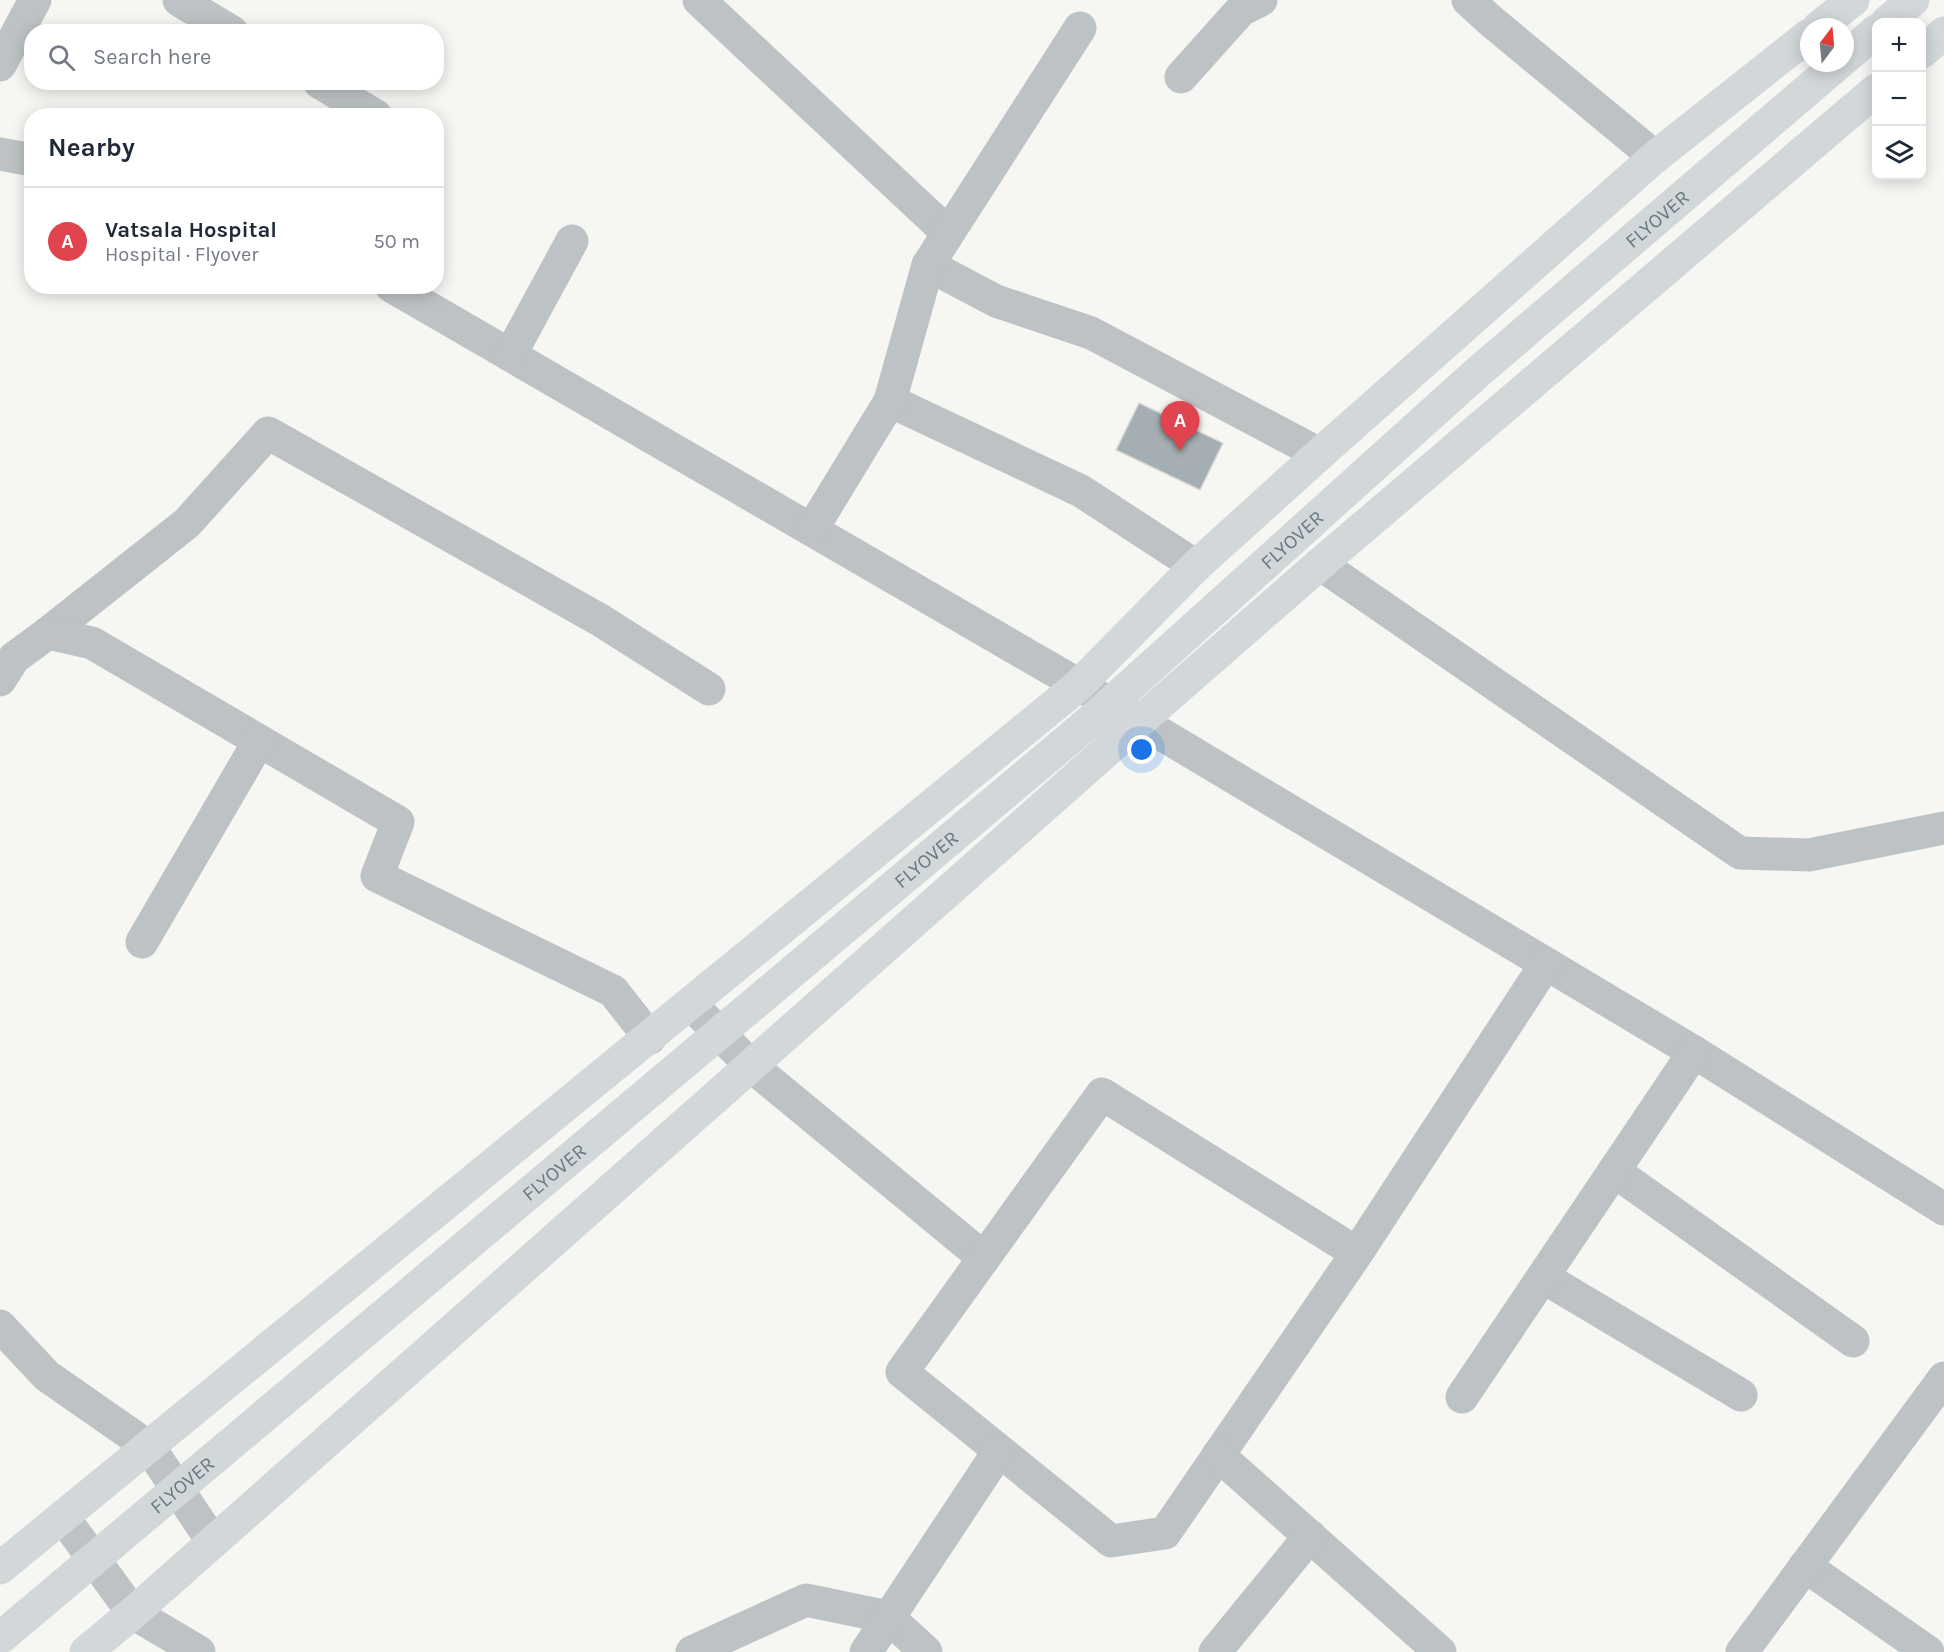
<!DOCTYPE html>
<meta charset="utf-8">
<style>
body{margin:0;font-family:Karla,sans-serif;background:#f2f2f3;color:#1f2937}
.controls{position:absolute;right:18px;top:18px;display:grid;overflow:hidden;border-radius:12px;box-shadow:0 3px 15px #0003}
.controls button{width:54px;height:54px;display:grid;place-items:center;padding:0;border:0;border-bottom:2px solid #e0e1e3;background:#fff;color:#1f2937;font:30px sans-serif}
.compass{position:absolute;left:1800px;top:18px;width:54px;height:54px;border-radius:50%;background:#fff;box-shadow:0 3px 15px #0003;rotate:16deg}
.you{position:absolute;left:1142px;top:750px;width:21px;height:21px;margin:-15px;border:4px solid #fff;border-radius:50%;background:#1a73e8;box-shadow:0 0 0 9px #1a73e833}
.badge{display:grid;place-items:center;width:39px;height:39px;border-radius:50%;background:#d93025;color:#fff;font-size:20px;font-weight:700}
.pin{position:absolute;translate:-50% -50px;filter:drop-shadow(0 2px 3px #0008)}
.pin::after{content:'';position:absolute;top:32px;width:21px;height:18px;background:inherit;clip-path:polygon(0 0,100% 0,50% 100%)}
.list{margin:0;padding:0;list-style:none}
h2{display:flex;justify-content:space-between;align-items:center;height:78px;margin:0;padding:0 24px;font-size:26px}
h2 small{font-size:20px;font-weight:400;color:#747a83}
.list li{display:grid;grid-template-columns:39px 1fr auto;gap:18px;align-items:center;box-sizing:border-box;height:108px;padding:0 24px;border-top:2px solid #e0e1e3}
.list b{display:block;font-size:22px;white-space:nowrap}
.list p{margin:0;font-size:20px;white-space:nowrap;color:#747a83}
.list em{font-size:20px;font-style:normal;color:#747a83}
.icon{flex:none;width:33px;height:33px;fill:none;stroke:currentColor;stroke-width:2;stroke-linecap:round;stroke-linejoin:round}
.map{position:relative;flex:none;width:1944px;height:1652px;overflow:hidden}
.search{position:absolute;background:#fff;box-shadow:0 3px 15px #0003;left:24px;top:24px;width:420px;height:66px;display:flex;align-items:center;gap:15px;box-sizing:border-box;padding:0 21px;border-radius:24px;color:#747a83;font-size:22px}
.panel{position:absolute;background:#fff;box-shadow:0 3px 15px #0003;left:24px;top:108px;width:420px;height:186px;border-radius:24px}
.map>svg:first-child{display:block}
.building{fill:#a5aeb3;stroke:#d8d8d6;stroke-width:1.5}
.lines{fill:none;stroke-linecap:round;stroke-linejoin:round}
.minor{stroke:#bdc2c5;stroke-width:33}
.major{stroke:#d2d8da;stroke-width:33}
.labels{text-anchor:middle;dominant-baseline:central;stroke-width:6;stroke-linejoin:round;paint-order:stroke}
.street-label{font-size:20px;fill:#677983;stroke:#fff}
</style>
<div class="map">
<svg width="1944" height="1652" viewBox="0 0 1944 1652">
<rect width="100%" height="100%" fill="#f6f6f3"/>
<path class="building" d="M1139 403 1223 443 1200 490 1116 450Z"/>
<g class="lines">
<g class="minor">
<path d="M179 0 232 32"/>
<path d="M699 0 948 233"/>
<path d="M1468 0 1491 21 1655 157"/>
<path d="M0 65 35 0"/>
<path d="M1181 77 1241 10 1261 0"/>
<path d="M319 82 376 116"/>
<path d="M0 154 32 160"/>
<path d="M928 265 996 301 1091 333 1312 450 1322 452"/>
<path d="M391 286 1079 685 1694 1052 1944 1209"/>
<path d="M510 355 572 241"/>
<path d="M890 401 1081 491 1196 566"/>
<path d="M812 529 890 401 928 265 1080 28"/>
<path d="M1320 564 1740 853 1809 855 1944 828"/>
<path d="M48 633 187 523 268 433 600 620 709 689"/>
<path d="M0 680 14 658 48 633 92 643 398 822 377 876 613 991 650 1038"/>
<path d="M142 942 259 741"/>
<path d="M691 1004 750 1065 984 1258"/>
<path d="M1614 1171 1853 1341"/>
<path d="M1357 1253 1102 1094 902 1372 1111 1541 1165 1533 1357 1253 1545 965"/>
<path d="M1543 1277 1741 1395"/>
<path d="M0 1326 47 1376 149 1447 213 1542"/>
<path d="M1462 1397 1694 1052"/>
<path d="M1218 1455 1440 1652"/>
<path d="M63 1517 133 1613 199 1652"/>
<path d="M1805 1566 1928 1652"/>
<path d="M692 1652 806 1600 888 1617 926 1652"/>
<path d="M866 1652 999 1451"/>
<path d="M1215 1652 1310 1536"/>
<path d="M1742 1652 1944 1378"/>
</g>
<g class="major">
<path d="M1887 22 1913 0"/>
<path d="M1819 27 1853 0"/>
<path d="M1922 52 1944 33"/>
<path d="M1845 58 1876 31"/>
<path d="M0 1568 1079 685 1196 566 1322 452 1655 157 1809 35"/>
<path id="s1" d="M0 1638 1094 718 1478 372 1839 63"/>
<path d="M86 1652 133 1613 1139 722 1320 564 1876 90"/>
</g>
</g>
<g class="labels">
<g class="street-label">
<text stroke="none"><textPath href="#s1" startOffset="2182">FLYOVER</textPath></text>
<text stroke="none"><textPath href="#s1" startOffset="1696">FLYOVER</textPath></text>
<text stroke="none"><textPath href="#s1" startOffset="1210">FLYOVER</textPath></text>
<text stroke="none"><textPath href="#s1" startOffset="724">FLYOVER</textPath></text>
<text stroke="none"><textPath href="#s1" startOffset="238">FLYOVER</textPath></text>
</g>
</g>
</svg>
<div class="controls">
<button>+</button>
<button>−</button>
<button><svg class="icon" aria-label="layers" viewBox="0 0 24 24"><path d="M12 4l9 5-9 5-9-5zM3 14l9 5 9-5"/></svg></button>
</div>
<svg class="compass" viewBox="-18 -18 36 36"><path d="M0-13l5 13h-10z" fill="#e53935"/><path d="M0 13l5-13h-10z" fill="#747a83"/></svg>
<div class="you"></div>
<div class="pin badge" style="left:1180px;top:451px;background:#e0444e">A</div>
<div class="search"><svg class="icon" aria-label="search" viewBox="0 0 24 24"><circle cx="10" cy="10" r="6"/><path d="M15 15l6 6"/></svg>Search here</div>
<section class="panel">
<h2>Nearby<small></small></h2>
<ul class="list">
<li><span class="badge" style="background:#e0444e">A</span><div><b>Vatsala Hospital</b><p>Hospital · Flyover</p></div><em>50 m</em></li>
</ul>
</section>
</div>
